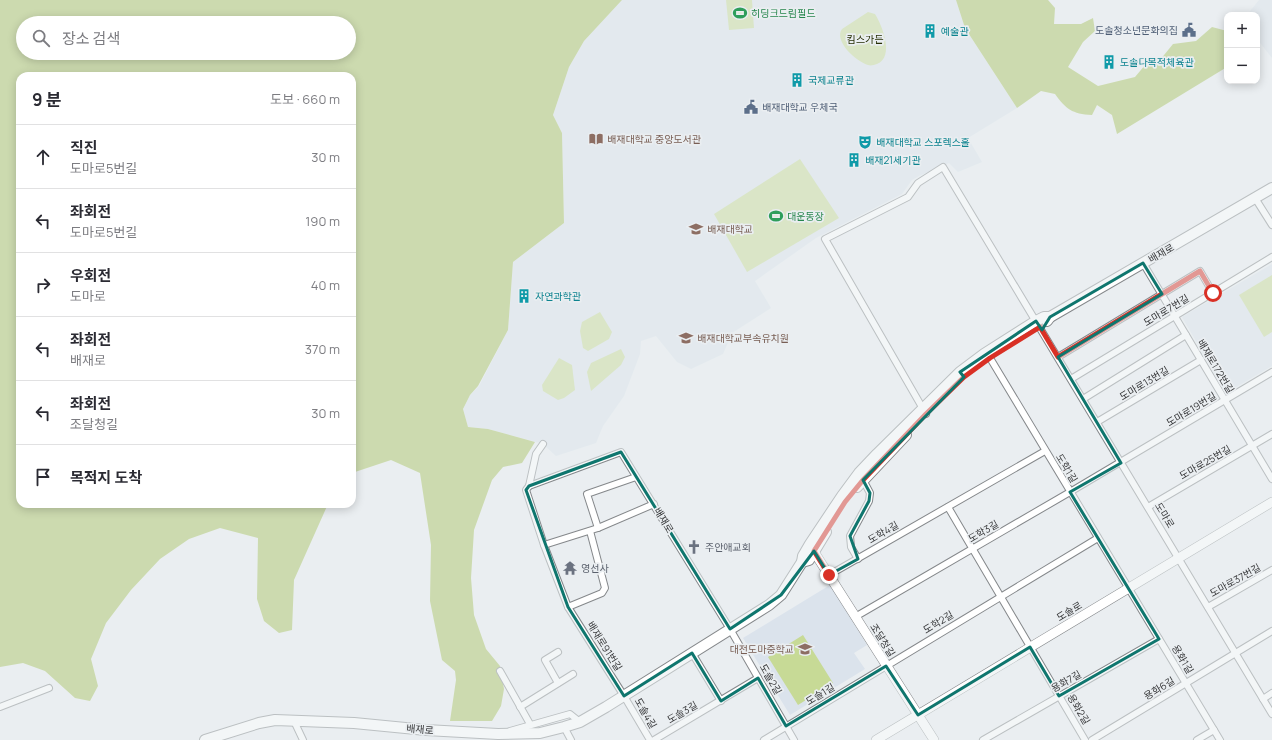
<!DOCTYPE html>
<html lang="ko">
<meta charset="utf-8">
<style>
body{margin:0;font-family:Manrope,"Noto Sans KR",sans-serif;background:#f2f2f3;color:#2b2b33}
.controls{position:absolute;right:12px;top:12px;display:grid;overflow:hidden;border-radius:8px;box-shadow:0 2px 10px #0003}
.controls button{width:36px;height:36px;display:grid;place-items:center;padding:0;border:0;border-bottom:1px solid #e1e1e2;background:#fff;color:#2b2b33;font:20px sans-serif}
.stop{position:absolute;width:12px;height:12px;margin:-9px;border:3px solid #d93025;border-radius:50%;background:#fff}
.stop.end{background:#d93025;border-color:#fff;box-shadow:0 1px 4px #0008}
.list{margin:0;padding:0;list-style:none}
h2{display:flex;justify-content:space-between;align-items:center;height:52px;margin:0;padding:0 16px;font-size:17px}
h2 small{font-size:13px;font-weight:400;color:#7c7c81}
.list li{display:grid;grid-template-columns:26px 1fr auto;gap:12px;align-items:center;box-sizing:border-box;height:64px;padding:0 16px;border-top:1px solid #e1e1e2}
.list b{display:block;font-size:15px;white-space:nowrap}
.list p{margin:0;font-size:13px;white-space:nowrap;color:#7c7c81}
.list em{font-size:13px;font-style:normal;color:#7c7c81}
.icon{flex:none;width:22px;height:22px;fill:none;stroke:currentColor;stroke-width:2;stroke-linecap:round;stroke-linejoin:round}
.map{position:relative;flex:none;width:1272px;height:740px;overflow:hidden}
.search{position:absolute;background:#fff;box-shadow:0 2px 10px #0003;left:16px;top:16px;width:340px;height:44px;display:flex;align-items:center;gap:10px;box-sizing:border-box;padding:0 14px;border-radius:22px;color:#7c7c81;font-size:15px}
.panel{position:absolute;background:#fff;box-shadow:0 2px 10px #0003;left:16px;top:72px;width:340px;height:436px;border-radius:12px}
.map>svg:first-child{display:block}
.built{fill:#dbe3ec}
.green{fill:#c7da96}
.forest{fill:#a9c25f;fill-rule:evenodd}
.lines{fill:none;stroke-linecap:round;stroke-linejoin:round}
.street-casing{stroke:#85888b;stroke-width:8}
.secondary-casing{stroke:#85888b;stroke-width:10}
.primary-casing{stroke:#85888b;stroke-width:12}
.street{stroke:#fff;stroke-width:6}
.secondary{stroke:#fff;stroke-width:9}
.primary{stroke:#fff;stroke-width:10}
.route{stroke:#d93025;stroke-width:5}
.marked{fill:none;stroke:#0f766e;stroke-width:3;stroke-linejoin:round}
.labels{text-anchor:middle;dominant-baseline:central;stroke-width:3.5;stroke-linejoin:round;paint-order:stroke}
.leisure-label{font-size:10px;fill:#27864d;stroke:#eaeef1;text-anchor:start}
.service-label{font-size:10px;fill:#4e5e75;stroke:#eaeef1;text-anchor:end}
.culture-label{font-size:10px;fill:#0d838f;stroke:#eaeef1;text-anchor:start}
.park-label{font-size:10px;fill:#262f04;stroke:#eaeef1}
.education-label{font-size:10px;fill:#785e54;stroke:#eaeef1;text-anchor:start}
.street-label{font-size:10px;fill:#38393b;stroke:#eaeef1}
.worship-label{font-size:10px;fill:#5b616d;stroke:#eaeef1;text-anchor:start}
</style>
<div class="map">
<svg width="1272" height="740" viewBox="0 0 1272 740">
<rect width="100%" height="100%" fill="#eaeef1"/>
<g class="built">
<path d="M622 0H956L965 28 1017 108 968 138 982 162 958 172 949 163 919 176 912 180 902 194 816 238 755 281 771 308 732 333 723 354 691 369 677 362 656 336 641 341 640 354 624 396 603 426 596 443 556 456 543 444 488 429 468 427 463 409 470 395 479 386 508 330 513 262 564 223 562 133 553 115 569 67 584 41Z"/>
<path d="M1259 0H1272V58L1257 39V15H1247Z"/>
<path d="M1272 264V366L1226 393 1182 317Z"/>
<path d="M830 585 867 645 854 653 865 669 790 715 743 638Z"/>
</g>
<g class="green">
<path d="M726 0H752L754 28 729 30Z"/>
<path d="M868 12 875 14C882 25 895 57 877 64 874 65 871 66 868 65 857 62 833 41 842 29Z"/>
<path d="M800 159 839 218 747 272 714 214Z"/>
<path d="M1272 275V332L1264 337 1239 295Z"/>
<path d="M600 312 612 332 609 339 588 351 583 348 580 331 582 322Z"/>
<path d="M621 349 625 357 621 365 591 391 587 372 591 363Z"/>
<path d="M559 358 572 365 575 390 564 398 558 400 543 391 542 385Z"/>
<path d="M803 635 833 683 798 705 768 657Z"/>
</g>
<g class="forest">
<path d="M0 0H622L584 41 569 67 553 115 562 133 564 223 513 262 508 330 478 386 470 395 463 409 468 427 488 429 535 442 522 463 503 467 492 480 474 530 471 578 474 615 486 649 500 666 504 689 501 706 492 721H450L456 680 455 671 442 660 430 601 431 545 420 473 391 460 352 473V76H20V504H328L294 580 292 630 279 633 264 621 257 599 258 538 220 528 189 539 160 559 131 590 106 623 91 659 98 686 90 701 75 698 45 671 23 663 0 667ZM23 23H349V53H23Z"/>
<path d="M956 0H1048L1055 8 1054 24H1081L1093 18 1095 31 1083 42 1068 67 1098 86 1135 77 1151 58 1160 60 1173 44 1196 41 1212 27 1227 31V67L1117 134 1112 115 1097 105 1092 115C1072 114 1066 109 1055 94L1041 91 1017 108 965 28Z"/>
</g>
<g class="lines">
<defs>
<g id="street">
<path d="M1255 198 1272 225"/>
<path d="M1143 263 1272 479"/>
<path d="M1058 357 1200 271 1213 293"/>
<path d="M990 358 1220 740"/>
<path d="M1071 379 1272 257"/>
<path d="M1083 399 1186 335"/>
<path d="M926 414 825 239 908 197 918 183 943 167 1272 714"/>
<path d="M1097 422 1201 360"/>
<path d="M543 444 536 454 529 486 526 490 544 545 568 607 624 696 650 740"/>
<path d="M529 486 621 452 730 629 794 740"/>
<path d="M948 507 1085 740"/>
<path d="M1148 507 1272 434"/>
<path d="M598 528 587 494 636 477"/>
<path d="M544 545 598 528 654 504"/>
<path d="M858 559 851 547 850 536 869 501 870 493 863 480"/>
<path d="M829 575 1045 451"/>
<path d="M568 607 602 593 605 588 590 531"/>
<path d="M1208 607 1272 570"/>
<path d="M855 617 1070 492 1272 372"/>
<path d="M558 652 545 660 558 683"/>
<path d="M692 653 721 701"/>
<path d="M500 671 530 724"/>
<path d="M1263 699 1272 693"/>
<path d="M0 707 49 688"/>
<path d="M520 707 573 674"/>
<path d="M294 721 303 740"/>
<path d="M564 727 571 740"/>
<path d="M510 731 570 714 580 722"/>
<path d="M654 740 758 678"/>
<path d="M764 740 1098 538"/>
<path d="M983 740 1159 639"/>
<path d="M1092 740 1272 631"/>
<path d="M1197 740 1214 730"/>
</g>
<g id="secondary">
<path d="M811 547 934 740"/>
<path d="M876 740 1272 502"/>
</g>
<g id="primary">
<path d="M1047 321 1050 317 1272 188"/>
<path d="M857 487 906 435"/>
<path d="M802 562 809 560 826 532"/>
<path d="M205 740 259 723 275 720 354 723 426 730 498 734 540 733 564 727 580 722 606 707 769 605 781 595 802 562 803 556 810 544 842 496 859 473 877 454 960 372 984 354 1036 321 1044 317H1050"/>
</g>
</defs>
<use href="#street" class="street-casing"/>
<use href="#secondary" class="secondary-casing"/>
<use href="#primary" class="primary-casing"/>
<use href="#street" class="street"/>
<use href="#secondary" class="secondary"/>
<use href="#primary" class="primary"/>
</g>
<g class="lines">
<path class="route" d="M829 575 814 551 845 502 863 480 926 414 964 377 990 358 1040 327 1058 357 1200 271 1213 293"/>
</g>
<path d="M0 0H1272V740H0ZM1143 263 1162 294 1058 357 1121 463 1070 492 1159 639 1059 696 1030 647 918 715 886 666 786 726 758 678 721 701 692 653 624 696 568 607 526 490 529 486 621 452 730 629 781 595 814 551 829 575 858 559 850 536 869 501 870 493 863 480 964 377 960 372 1036 321 1042 330 1050 317Z" fill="#eaeef1" fill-opacity=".55" fill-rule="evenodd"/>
<path class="marked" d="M1143 263 1162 294 1058 357 1121 463 1070 492 1159 639 1059 696 1030 647 918 715 886 666 786 726 758 678 721 701 692 653 624 696 568 607 526 490 529 486 621 452 730 629 781 595 814 551 829 575 858 559 850 536 869 501 870 493 863 480 964 377 960 372 1036 321 1042 330 1050 317Z"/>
<defs>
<symbol id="stadium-bare" viewBox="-9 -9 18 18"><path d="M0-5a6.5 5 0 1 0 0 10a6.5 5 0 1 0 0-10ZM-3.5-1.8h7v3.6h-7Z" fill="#2e9e5b" stroke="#eaeef1" stroke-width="2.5" paint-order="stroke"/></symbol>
<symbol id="civic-bare" viewBox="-9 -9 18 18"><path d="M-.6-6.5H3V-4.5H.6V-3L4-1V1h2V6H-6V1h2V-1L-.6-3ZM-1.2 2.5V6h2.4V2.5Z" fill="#5c6f8a" stroke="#eaeef1" stroke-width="2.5" paint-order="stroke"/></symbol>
<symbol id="building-bare" viewBox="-9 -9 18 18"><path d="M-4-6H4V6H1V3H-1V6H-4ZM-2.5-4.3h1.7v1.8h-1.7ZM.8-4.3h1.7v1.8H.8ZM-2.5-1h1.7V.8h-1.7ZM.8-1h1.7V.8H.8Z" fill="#0f9aa8" stroke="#eaeef1" stroke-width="2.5" paint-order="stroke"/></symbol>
<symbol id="library-bare" viewBox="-9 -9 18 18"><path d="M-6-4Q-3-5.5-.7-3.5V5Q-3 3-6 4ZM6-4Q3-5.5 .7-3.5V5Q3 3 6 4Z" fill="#8d6e63" stroke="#eaeef1" stroke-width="2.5" paint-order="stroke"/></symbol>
<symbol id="theatre-bare" viewBox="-9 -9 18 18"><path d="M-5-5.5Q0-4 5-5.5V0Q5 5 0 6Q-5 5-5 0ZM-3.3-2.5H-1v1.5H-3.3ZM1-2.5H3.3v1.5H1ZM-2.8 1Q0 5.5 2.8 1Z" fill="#0f9aa8" stroke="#eaeef1" stroke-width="2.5" paint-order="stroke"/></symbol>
<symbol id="university-bare" viewBox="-9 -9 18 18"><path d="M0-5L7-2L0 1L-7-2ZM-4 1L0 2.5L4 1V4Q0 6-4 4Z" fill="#8d6e63" stroke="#eaeef1" stroke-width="2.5" paint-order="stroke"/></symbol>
<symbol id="school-bare" viewBox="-9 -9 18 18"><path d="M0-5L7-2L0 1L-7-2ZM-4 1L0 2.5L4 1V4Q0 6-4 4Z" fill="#8d6e63" stroke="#eaeef1" stroke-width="2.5" paint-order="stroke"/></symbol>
<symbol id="church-bare" viewBox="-9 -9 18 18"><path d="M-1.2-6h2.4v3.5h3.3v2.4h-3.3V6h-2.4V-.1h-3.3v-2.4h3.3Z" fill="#6b7280" stroke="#eaeef1" stroke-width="2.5" paint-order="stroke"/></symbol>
<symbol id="temple-bare" viewBox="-9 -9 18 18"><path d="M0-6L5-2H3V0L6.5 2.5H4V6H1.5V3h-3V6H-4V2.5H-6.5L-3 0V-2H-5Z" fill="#6b7280" stroke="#eaeef1" stroke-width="2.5" paint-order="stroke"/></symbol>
</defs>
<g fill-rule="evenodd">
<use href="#stadium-bare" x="730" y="3" width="20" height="20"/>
<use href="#civic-bare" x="1179" y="20" width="20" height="20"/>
<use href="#building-bare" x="920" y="21" width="20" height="20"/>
<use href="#building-bare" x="1099" y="52" width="20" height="20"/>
<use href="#building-bare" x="787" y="70" width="20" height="20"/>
<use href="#civic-bare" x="741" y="97" width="20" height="20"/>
<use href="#library-bare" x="586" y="129" width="20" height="20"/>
<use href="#theatre-bare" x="855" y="132" width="20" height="20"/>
<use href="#building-bare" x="844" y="150" width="20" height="20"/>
<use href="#stadium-bare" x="766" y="206" width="20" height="20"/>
<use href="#university-bare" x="686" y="219" width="20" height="20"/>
<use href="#building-bare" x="514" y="286" width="20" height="20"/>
<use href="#school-bare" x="676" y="328" width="20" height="20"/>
<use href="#church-bare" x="684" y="537" width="20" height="20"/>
<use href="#temple-bare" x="560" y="558" width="20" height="20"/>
<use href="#school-bare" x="795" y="639" width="20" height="20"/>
</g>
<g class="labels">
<g class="leisure-label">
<text x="751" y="13">히딩크드림필드</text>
<text x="787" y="216">대운동장</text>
</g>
<g class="service-label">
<text x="1178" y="30">도솔청소년문화의집</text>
<text x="762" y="107" text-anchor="start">배재대학교 우체국</text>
</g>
<g class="culture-label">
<text x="941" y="31">예술관</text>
<text x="1120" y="62">도솔다목적체육관</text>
<text x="808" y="80">국제교류관</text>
<text x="876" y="142">배재대학교 스포렉스홀</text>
<text x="865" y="160">배재21세기관</text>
<text x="535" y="296">자연과학관</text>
</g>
<g class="park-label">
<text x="865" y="39">킴스가든</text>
</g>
<g class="education-label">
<text x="607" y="139">배재대학교 중앙도서관</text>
<text x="707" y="229">배재대학교</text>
<text x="697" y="338">배재대학교부속유치원</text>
<text x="794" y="649" text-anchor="end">대전도마중학교</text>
</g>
<g class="street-label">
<text transform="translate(1161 253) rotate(-30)">배재로</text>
<text transform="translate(1166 310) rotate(-31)">도마로7번길</text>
<text transform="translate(1216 366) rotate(59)">배재로172번길</text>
<text transform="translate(1144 383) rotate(-31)">도마로13번길</text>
<text transform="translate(1191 409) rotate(-31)">도마로19번길</text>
<text transform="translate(1205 462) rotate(-30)">도마로25번길</text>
<text transform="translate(1067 468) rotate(59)">도학1길</text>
<text transform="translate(1165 515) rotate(59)">도마로</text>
<text transform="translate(664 520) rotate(59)">배재로</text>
<text transform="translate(983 531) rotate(-30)">도학3길</text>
<text transform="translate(883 532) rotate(-30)">도학4길</text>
<text transform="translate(1235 580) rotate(-29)">도마로37번길</text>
<text transform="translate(1069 611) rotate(-31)">도솔로</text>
<text transform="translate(938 622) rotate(-31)">도학2길</text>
<text transform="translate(883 640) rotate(58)">조달청길</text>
<text transform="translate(605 646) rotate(58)">배재로91번길</text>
<text transform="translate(1183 659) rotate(59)">용화1길</text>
<text transform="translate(771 679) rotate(60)">도솔2길</text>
<text transform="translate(1066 681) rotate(-30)">용화7길</text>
<text transform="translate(1159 688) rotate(-31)">용화6길</text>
<text transform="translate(820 694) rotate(-31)">도솔1길</text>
<text transform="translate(1079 709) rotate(59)">용화2길</text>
<text transform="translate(682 712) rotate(-30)">도솔3길</text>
<text transform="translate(646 713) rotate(60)">도솔4길</text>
<text transform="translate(420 729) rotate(5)">배재로</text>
</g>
<g class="worship-label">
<text x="705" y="547">주안애교회</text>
<text x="581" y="568">영선사</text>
</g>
</g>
</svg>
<div class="controls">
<button>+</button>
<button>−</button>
</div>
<div class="stop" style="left:1213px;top:293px"></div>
<div class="stop end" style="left:829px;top:575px"></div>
<div class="search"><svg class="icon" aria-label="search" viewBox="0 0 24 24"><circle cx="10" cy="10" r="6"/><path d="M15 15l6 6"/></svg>장소 검색</div>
<section class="panel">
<h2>9 분<small>도보 · 660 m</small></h2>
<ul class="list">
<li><svg class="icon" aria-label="ahead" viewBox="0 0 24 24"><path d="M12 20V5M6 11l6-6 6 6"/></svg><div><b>직진</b><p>도마로5번길</p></div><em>30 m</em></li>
<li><svg class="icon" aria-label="left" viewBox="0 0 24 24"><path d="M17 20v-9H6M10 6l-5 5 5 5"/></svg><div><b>좌회전</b><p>도마로5번길</p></div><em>190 m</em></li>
<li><svg class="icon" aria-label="right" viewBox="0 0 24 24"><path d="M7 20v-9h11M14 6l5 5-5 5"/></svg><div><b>우회전</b><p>도마로</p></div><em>40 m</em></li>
<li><svg class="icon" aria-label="left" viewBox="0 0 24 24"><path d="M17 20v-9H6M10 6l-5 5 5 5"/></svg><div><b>좌회전</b><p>배재로</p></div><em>370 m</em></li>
<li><svg class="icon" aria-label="left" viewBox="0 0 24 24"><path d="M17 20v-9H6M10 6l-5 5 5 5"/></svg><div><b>좌회전</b><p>조달청길</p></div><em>30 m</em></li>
<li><svg class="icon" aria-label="arrive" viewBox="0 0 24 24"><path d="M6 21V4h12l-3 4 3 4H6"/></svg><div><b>목적지 도착</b></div></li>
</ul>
</section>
</div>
